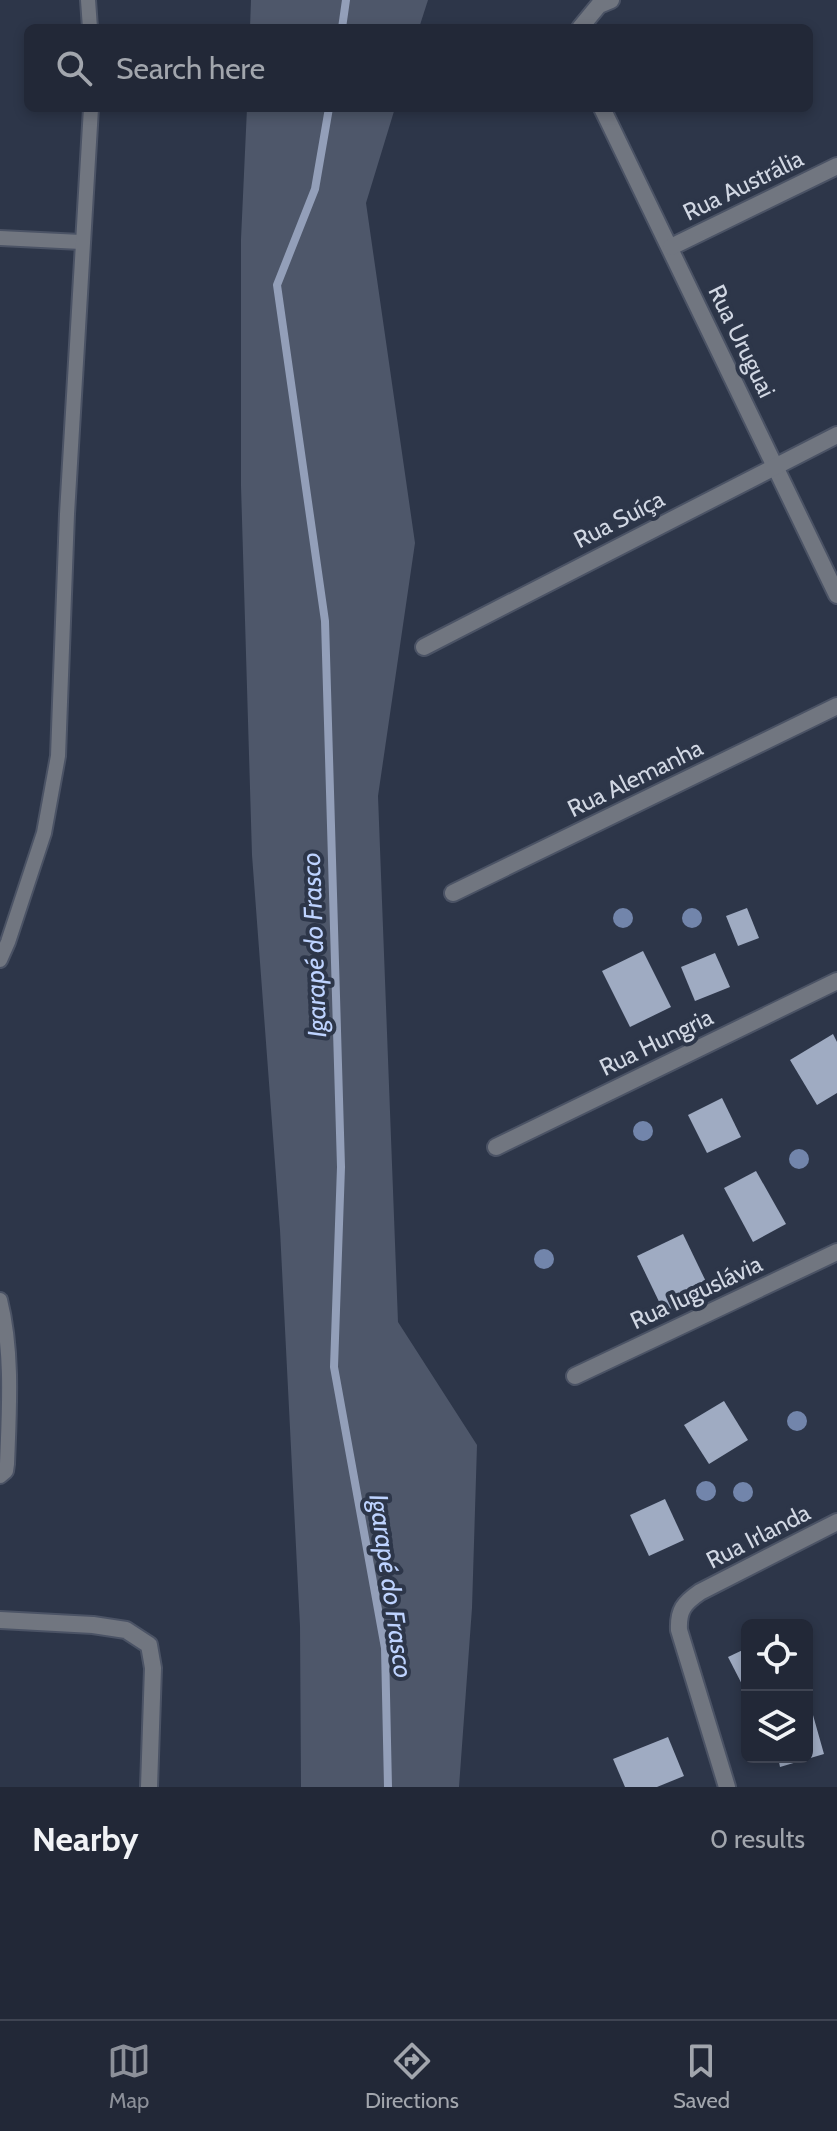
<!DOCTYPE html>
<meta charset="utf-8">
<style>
body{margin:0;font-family:Cabin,sans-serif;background:#2e3442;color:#f1f3f6}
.controls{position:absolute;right:24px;bottom:24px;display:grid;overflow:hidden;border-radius:12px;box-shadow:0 4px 12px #0003}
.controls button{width:72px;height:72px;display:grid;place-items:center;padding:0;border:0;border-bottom:2px solid #3f4452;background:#222837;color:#f1f3f6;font:40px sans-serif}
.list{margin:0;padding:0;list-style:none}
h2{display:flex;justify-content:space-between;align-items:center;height:104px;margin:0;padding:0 32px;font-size:34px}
h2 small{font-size:26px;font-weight:400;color:#a2a6ad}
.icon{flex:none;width:44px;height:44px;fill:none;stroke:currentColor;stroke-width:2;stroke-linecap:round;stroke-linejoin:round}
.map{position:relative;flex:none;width:837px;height:1787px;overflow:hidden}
.search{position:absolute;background:#222837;box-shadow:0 4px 12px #0003;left:24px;right:24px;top:24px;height:88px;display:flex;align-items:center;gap:20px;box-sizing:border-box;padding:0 28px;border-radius:12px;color:#a2a6ad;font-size:30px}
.sheet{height:232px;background:#222837}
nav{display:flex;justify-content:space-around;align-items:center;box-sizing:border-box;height:112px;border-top:2px solid #3f4452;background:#222837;font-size:22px;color:#a2a6ad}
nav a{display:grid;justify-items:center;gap:4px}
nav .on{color:#8c9099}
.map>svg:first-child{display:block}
.green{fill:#4e576a}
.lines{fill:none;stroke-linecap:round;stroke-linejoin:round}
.stream{stroke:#939fb9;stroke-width:8}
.building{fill:#9fabc2}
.service-casing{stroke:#4b5365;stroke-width:18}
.minor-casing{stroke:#4b5365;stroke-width:20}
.service{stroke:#717680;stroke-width:14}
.minor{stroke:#717680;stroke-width:16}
.tree{fill:#7285ab}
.labels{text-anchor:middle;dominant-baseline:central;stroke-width:8;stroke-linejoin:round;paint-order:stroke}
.street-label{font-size:24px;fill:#d1d7e3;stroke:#2d3649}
.water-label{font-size:26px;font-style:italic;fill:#bed3ff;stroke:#2d3649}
</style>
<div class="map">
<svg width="837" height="1787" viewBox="0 0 837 1787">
<rect width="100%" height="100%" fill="#2d3649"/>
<g class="green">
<path d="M251 0H428L419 28H250Z"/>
<path d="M247 108H395L366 203 415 543 378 796 398 1322 477 1445 472 1608 459 1787H301L300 1626 280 1230 252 855 241 486V239Z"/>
</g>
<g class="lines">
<g class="stream">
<path d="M342 28 346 0"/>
<path d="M329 108 315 189 277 285 325 621 341 1167 334 1367 385 1648 388 1787"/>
</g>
</g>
<g class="building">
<path d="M747 908 759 938 738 946 726 916Z"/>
<path d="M643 951 671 1007 630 1027 602 971Z"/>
<path d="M715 953 730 987 695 1001 681 967Z"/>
<path d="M833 1034 837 1042V1093L817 1105 790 1060Z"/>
<path d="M722 1098 741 1137 707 1153 688 1115Z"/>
<path d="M756 1171 786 1224 753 1242 724 1188Z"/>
<path d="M683 1234 711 1292 665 1314 637 1256Z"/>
<path d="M724 1401 748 1440 709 1464 684 1425Z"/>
<path d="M665 1499 684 1540 649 1556 630 1515Z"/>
<path d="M747 1648V1694L728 1657Z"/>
<path d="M811 1708 824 1754 780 1767 778 1757H807V1709Z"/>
<path d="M668 1737 684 1776 657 1787H625L613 1759Z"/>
</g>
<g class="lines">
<defs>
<g id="service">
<path d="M88 0 90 28"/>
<path d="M0 238 81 242"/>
<path d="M0 960 8 942 44 833 58 756 67 514 91 108"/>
<path d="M0 1300C13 1352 9 1410 7 1464L6 1471 0 1476"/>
</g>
<g id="minor">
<path d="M580 28 599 5 611 0"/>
<path d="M602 108 837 595"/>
<path d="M671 247 837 166"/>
<path d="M424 647 837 435"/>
<path d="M453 893 837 706"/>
<path d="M496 1147 837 981"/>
<path d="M575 1376 837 1252"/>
<path d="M0 1620 93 1625 126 1630 149 1645 153 1668 149 1787"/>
<path d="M727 1787 679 1630C678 1610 684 1603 700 1592L837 1522"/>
</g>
</defs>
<use href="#service" class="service-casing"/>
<use href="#minor" class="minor-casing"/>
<use href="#service" class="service"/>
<use href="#minor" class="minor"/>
</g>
<g class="tree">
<circle cx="623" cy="918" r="10"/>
<circle cx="692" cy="918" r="10"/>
<circle cx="643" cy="1131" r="10"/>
<circle cx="799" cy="1159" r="10"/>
<circle cx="544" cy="1259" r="10"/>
<circle cx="797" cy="1421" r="10"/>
<circle cx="706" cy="1491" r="10"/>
<circle cx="743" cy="1492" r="10"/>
</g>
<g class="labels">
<g class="street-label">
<text transform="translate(743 185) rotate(-26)">Rua Austrália</text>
<text transform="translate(742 341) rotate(64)">Rua Uruguai</text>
<text transform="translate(619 519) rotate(-27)">Rua Suíça</text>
<text transform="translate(635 778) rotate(-26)">Rua Alemanha</text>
<text transform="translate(656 1042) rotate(-26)">Rua Hungria</text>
<text transform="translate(696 1292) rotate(-25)">Rua Iuguslávia</text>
<text transform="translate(758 1536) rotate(-27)">Rua Irlanda</text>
</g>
<g class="water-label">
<text transform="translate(314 945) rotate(-92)">Igarapé do Frasco</text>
<text transform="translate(391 1586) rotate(82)">Igarapé do Frasco</text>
</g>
</g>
</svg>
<div class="controls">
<button><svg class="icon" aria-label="locate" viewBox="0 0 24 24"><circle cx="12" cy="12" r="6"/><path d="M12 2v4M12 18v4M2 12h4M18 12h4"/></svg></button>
<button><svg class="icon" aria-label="layers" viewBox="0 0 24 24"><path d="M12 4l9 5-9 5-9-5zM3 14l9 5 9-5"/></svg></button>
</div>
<div class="search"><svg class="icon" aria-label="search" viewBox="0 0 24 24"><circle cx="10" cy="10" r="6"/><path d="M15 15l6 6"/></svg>Search here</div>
</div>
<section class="sheet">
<h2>Nearby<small>0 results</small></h2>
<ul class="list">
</ul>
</section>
<nav>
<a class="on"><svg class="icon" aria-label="map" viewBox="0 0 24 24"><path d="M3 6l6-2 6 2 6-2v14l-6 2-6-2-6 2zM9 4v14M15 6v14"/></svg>Map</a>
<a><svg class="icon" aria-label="directions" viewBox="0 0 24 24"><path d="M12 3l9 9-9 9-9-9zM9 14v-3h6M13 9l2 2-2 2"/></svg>Directions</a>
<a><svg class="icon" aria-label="saved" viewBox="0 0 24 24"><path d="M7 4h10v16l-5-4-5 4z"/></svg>Saved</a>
</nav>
